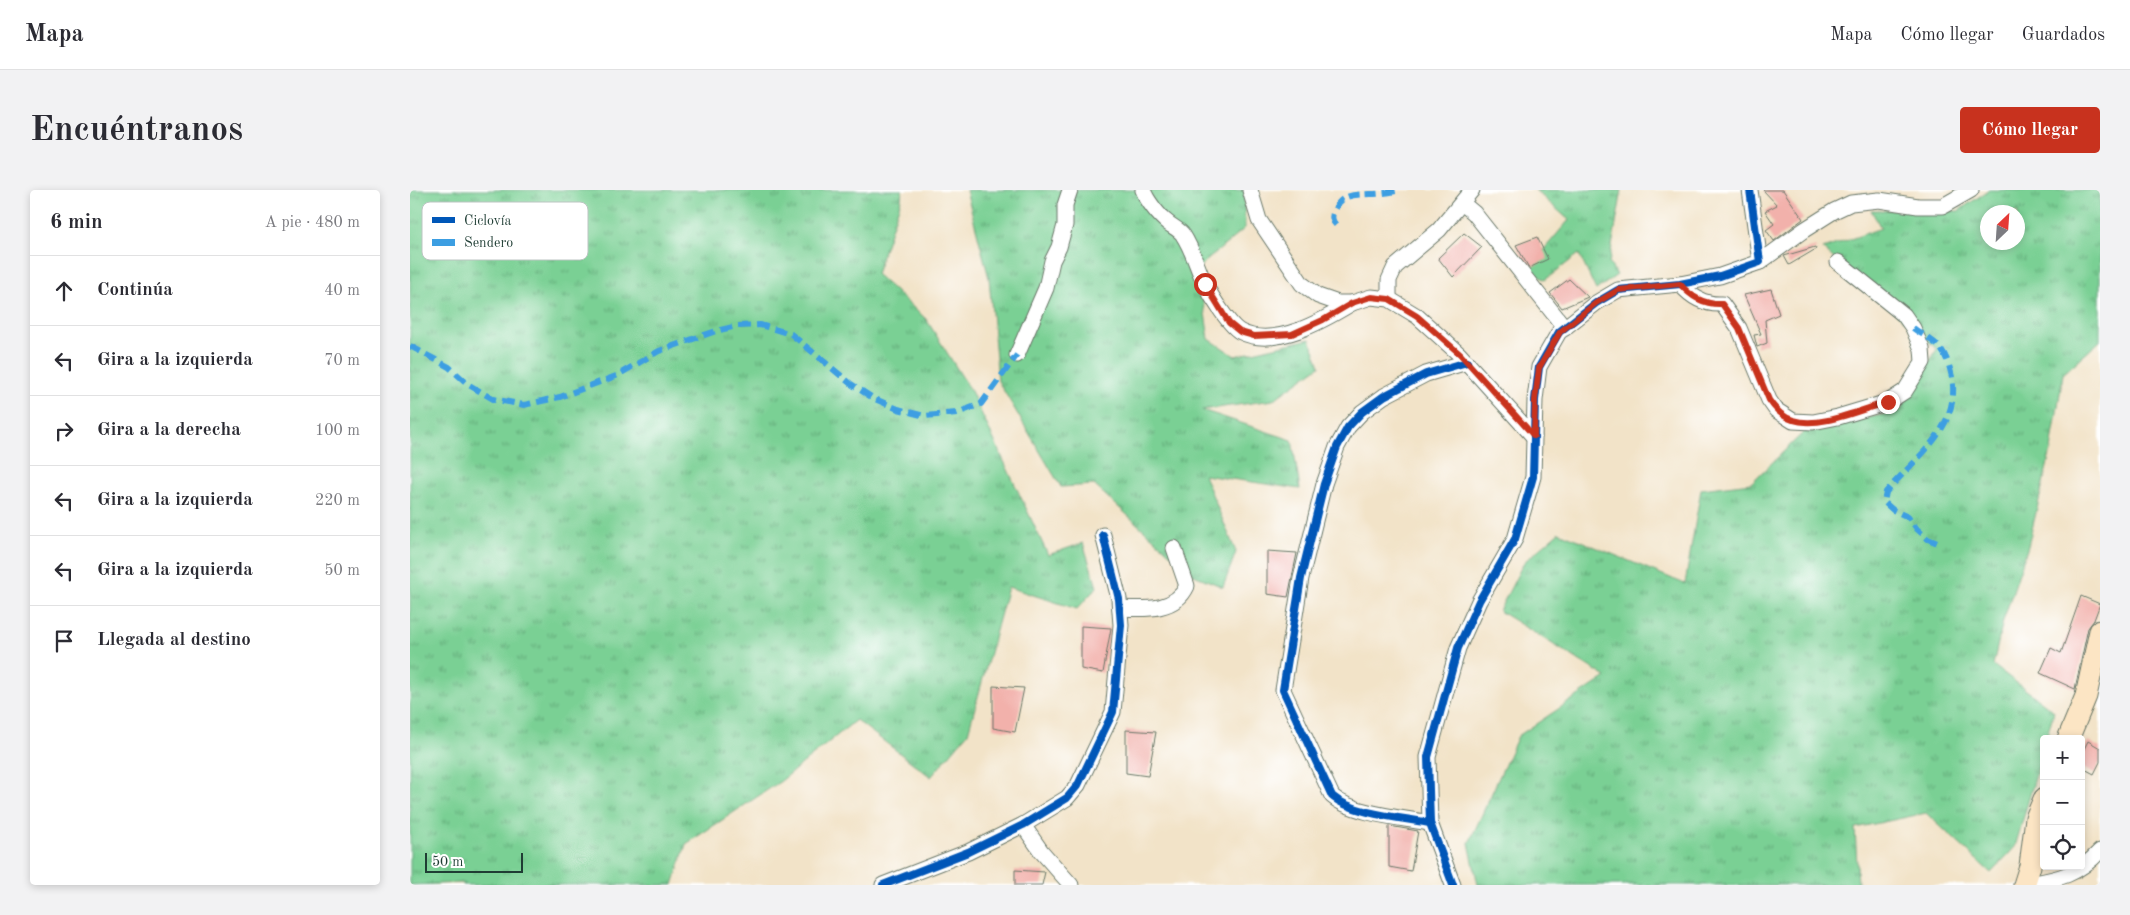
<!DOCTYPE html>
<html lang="es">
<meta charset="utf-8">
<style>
body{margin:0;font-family:"Old Standard TT",serif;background:#f2f2f3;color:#2b2b33}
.controls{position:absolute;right:15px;bottom:15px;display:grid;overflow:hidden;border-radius:5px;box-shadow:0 2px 8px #0003}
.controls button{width:45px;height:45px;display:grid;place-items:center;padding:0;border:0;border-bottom:1px solid #e1e1e2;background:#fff;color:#2b2b33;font:25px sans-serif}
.compass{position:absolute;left:1570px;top:15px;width:45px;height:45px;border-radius:50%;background:#fff;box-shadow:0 2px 8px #0003;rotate:25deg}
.scale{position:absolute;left:15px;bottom:12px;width:98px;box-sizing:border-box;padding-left:5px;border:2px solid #1f3d34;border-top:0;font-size:14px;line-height:18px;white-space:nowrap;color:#1f3d34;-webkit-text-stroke:4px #fff;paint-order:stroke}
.stop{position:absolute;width:15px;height:15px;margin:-11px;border:4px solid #c8321e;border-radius:50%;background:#fff}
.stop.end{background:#c8321e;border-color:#fff;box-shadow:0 1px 5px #0008}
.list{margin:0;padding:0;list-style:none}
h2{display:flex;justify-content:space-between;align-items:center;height:65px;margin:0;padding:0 20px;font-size:21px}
h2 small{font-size:16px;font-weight:400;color:#7c7c81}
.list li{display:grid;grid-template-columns:32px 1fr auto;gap:15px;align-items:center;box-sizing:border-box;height:70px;padding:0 20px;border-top:1px solid #e1e1e2}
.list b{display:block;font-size:19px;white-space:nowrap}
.list em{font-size:16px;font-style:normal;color:#7c7c81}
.icon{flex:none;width:28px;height:28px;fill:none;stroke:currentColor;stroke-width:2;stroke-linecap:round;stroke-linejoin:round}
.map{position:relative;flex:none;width:1690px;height:695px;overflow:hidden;border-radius:5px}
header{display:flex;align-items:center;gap:30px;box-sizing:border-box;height:70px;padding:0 25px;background:#fff;border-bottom:1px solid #e1e1e2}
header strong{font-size:24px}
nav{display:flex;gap:28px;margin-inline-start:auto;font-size:18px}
.intro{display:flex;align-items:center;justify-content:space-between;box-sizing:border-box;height:120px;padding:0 30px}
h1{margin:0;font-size:35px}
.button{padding:12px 22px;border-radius:5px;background:#c8321e;color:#fff;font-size:18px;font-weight:700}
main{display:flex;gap:30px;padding:0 30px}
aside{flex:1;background:#fff;border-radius:5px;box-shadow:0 2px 8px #0003}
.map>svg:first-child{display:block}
.grass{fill:url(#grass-tufts);stroke:#4c8664;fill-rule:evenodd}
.building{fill:#f2b1ab}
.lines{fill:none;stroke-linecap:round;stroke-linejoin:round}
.street-casing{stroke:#697768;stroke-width:17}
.secondary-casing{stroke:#697768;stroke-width:23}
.street{stroke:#fff;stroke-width:15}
.secondary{stroke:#fce5c4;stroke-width:21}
.quiet{stroke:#3c9ee2;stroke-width:6;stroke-dasharray:12 6;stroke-linecap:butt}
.cycleway-casing{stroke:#fff;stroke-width:11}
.cycleway{stroke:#0057b8;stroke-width:8}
.route{stroke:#c8321e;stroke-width:6}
.key{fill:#fff;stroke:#bcc5c2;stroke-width:1}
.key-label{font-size:14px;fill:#1f3d34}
</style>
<header>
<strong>Mapa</strong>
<nav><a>Mapa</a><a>Cómo llegar</a><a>Guardados</a></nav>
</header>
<div class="intro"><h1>Encuéntranos</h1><a class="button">Cómo llegar</a></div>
<main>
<aside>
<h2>6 min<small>A pie · 480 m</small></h2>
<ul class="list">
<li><svg class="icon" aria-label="ahead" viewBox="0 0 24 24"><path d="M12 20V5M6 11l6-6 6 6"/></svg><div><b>Continúa</b></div><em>40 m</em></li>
<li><svg class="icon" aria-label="left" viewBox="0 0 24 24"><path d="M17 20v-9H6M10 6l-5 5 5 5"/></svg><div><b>Gira a la izquierda</b></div><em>70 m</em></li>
<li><svg class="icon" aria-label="right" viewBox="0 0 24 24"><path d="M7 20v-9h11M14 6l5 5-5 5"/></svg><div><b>Gira a la derecha</b></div><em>100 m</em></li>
<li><svg class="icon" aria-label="left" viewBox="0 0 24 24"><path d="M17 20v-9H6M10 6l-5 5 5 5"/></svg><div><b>Gira a la izquierda</b></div><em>220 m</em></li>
<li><svg class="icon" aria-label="left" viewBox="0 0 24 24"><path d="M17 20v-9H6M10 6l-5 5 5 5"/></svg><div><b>Gira a la izquierda</b></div><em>50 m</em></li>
<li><svg class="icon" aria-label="arrive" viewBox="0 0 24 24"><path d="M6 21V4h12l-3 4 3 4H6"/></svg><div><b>Llegada al destino</b></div></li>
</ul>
</aside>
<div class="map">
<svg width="1690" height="695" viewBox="0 0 1690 695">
<defs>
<pattern id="grass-tufts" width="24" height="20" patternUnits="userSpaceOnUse" patternTransform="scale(1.25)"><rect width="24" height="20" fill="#7ad094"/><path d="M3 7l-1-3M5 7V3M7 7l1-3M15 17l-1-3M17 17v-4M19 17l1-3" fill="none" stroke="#63aa7a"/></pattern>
</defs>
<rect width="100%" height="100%" fill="#fff"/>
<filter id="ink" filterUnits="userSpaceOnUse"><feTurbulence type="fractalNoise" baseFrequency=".02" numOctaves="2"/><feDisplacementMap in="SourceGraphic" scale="10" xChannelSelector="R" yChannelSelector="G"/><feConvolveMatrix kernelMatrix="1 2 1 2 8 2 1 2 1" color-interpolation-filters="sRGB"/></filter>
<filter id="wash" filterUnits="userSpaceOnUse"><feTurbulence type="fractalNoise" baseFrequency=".0096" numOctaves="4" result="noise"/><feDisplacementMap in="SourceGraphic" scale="20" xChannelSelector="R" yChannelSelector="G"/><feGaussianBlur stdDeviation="1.12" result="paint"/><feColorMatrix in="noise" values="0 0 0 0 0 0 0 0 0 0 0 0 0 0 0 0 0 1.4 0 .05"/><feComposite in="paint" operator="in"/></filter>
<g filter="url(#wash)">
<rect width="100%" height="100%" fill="#f2e3c8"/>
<g class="grass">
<path d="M0 0H492L491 10 466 84 516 129 561 201 638 365 673 353 687 397 667 419 598 397 558 543 521 587 446 530 371 591 276 654 263 695H53V693L0 695Z"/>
<path d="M556 0H834L835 38 788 78 799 149 825 166 900 149 910 176 863 210 792 220 882 250 890 299 794 285 826 362 813 397 784 385 684 295 651 297 588 191 579 88Z"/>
<path d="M1125 0H1212L1199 73 1207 85 1186 100 1169 64 1135 90 1118 78 1159 30Z"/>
<path d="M1579 0H1690V151L1653 184 1641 260 1618 356 1593 431 1583 475 1644 521 1636 549H1634V557L1605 657 1581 683 1516 623 1445 638 1448 695H1068L1059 653 1108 546 1196 487 1089 421 1114 372 1149 342 1275 394 1291 299 1341 293 1395 241 1490 221 1527 159 1413 59 1471 38 1461 20 1548 21ZM1578 22H1608V52H1578Z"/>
</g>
<g id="blocks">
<g class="building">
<path d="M1353 0H1373L1393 29 1364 51 1356 40 1364 34 1355 21 1367 15Z"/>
<path d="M1054 43 1072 57 1043 87 1028 68Z"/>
<path d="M1127 47 1138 69 1119 78 1106 55Z"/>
<path d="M1405 57 1406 59 1379 75 1374 66Z"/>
<path d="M1159 89 1178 107 1152 118 1140 103Z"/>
<path d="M1361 99 1369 124 1355 130 1357 153 1347 157 1344 145 1351 144 1334 105Z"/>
<path d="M857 361 887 363 878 407 857 404Z"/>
<path d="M1671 406 1690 414 1684 430 1678 438 1665 499 1630 483 1641 458 1651 463Z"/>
<path d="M671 436 701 438 693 483 671 479Z"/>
<path d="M583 496 614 498 605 542 583 538Z"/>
<path d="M716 540 746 542 738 586 716 583Z"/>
<path d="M1678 551 1690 558V572L1684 584 1671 577V565Z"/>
<path d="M979 636 1008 641 1001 681 979 677Z"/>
<path d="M605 680 635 682 632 695H605Z"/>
</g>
</g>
</g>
<g filter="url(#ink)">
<use href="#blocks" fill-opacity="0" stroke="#697768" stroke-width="1"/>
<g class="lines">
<defs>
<g id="street">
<path d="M733 0C737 11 749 26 758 33 763 37 770 40 773 45 783 60 787 78 795 94 801 106 820 137 831 142 865 159 914 130 942 113"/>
<path d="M840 0 849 30 892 94 908 106 928 113H942L961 107 979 109 1007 126 1049 164 1124 247"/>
<path d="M1052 13 1064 23 1155 138"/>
<path d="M1350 72 1394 40 1424 21 1441 13 1469 10 1508 16H1533L1561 0"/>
<path d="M1270 94C1281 107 1295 115 1312 114L1329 138 1359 210 1366 220 1383 231 1403 232 1428 227 1478 212 1495 201 1513 172 1512 159 1503 138 1494 125 1428 72"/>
<path d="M979 109V90L985 77 1029 40 1062 0"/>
<path d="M607 165 636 98 642 71 649 57 655 35V15L660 0"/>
<path d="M710 418C734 419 765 422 777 396L764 358"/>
<path d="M1020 633C993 628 942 624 922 606L873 500 891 388 914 294 927 257 938 237 952 222 974 206 1016 184 1057 172"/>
<path d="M613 635 631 661 661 695"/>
<path d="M473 695 558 662 613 635 657 608 668 595 703 522 711 435 709 409 693 345"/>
<path d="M1043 695 1020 633 1018 567 1048 458 1069 411 1105 349 1123 287 1125 210 1129 177 1149 142 1186 113 1208 100 1270 94 1310 86 1350 72 1340 0"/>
<path d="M1614 695C1646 689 1666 687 1690 661"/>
</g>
<g id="secondary">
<path d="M1658 549 1676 506 1690 441"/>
<path d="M1614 695 1620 676 1626 628 1634 609"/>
</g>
</defs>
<use href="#street" class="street-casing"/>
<use href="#secondary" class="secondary-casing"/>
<use href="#street" class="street"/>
<use href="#secondary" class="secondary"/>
<g class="quiet">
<path d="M926 35C922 31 921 27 924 21 931 4 943 5 960 4 970 4 981 2 991 0"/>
<path d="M1503 138C1511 144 1525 151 1531 159 1537 167 1540 178 1542 187 1551 238 1505 268 1476 302L1474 312 1483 320 1498 327 1507 339 1518 349 1532 355"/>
<path d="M0 156 39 177 59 195 83 209 114 215 150 207 206 186 249 161 306 141 327 136 350 135 381 144 441 194 463 208 488 219 515 226 547 223 571 214 607 165"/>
</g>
<defs>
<g id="cycleway">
<path d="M1020 633C993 628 942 624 922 606L873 500 891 388 914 294 927 257 938 237 952 222 974 206 1016 184 1057 172"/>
<path d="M473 695 558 662 613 635 657 608 668 595 703 522 711 435 709 409 693 345"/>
<path d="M1043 695 1020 633 1018 567 1048 458 1069 411 1105 349 1123 287 1125 210 1129 177 1149 142 1186 113 1208 100 1270 94 1310 86 1350 72 1340 0"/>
</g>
</defs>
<use href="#cycleway" class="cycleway-casing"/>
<use href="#cycleway" class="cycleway"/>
</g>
</g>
<g class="lines" filter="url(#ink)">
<path class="route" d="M795 94 819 133 830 142 844 146 882 144 913 130 942 113 961 107 979 109 1007 126 1050 164 1124 246 1125 210 1129 178 1150 142 1186 113 1208 100 1270 94C1281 107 1295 115 1312 114L1329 138 1359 210C1365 219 1372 227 1383 230 1409 239 1452 219 1478 212"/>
</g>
<rect x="12" y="12" width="166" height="58" rx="8" class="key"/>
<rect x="22" y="27" width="23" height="6" fill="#0057b8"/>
<rect x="22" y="49" width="23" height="7" fill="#3c9ee2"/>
<g class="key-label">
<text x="54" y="35">Ciclovía</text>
<text x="54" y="57">Sendero</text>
</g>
</svg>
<div class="controls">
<button>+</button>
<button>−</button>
<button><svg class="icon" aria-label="locate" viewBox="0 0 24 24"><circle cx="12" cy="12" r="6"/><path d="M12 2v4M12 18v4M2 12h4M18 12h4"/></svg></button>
</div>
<svg class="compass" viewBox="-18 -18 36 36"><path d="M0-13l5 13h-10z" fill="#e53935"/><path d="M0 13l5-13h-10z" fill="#7c7c81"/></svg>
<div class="scale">50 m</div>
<div class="stop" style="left:795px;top:94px"></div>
<div class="stop end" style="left:1478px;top:212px"></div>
</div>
</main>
